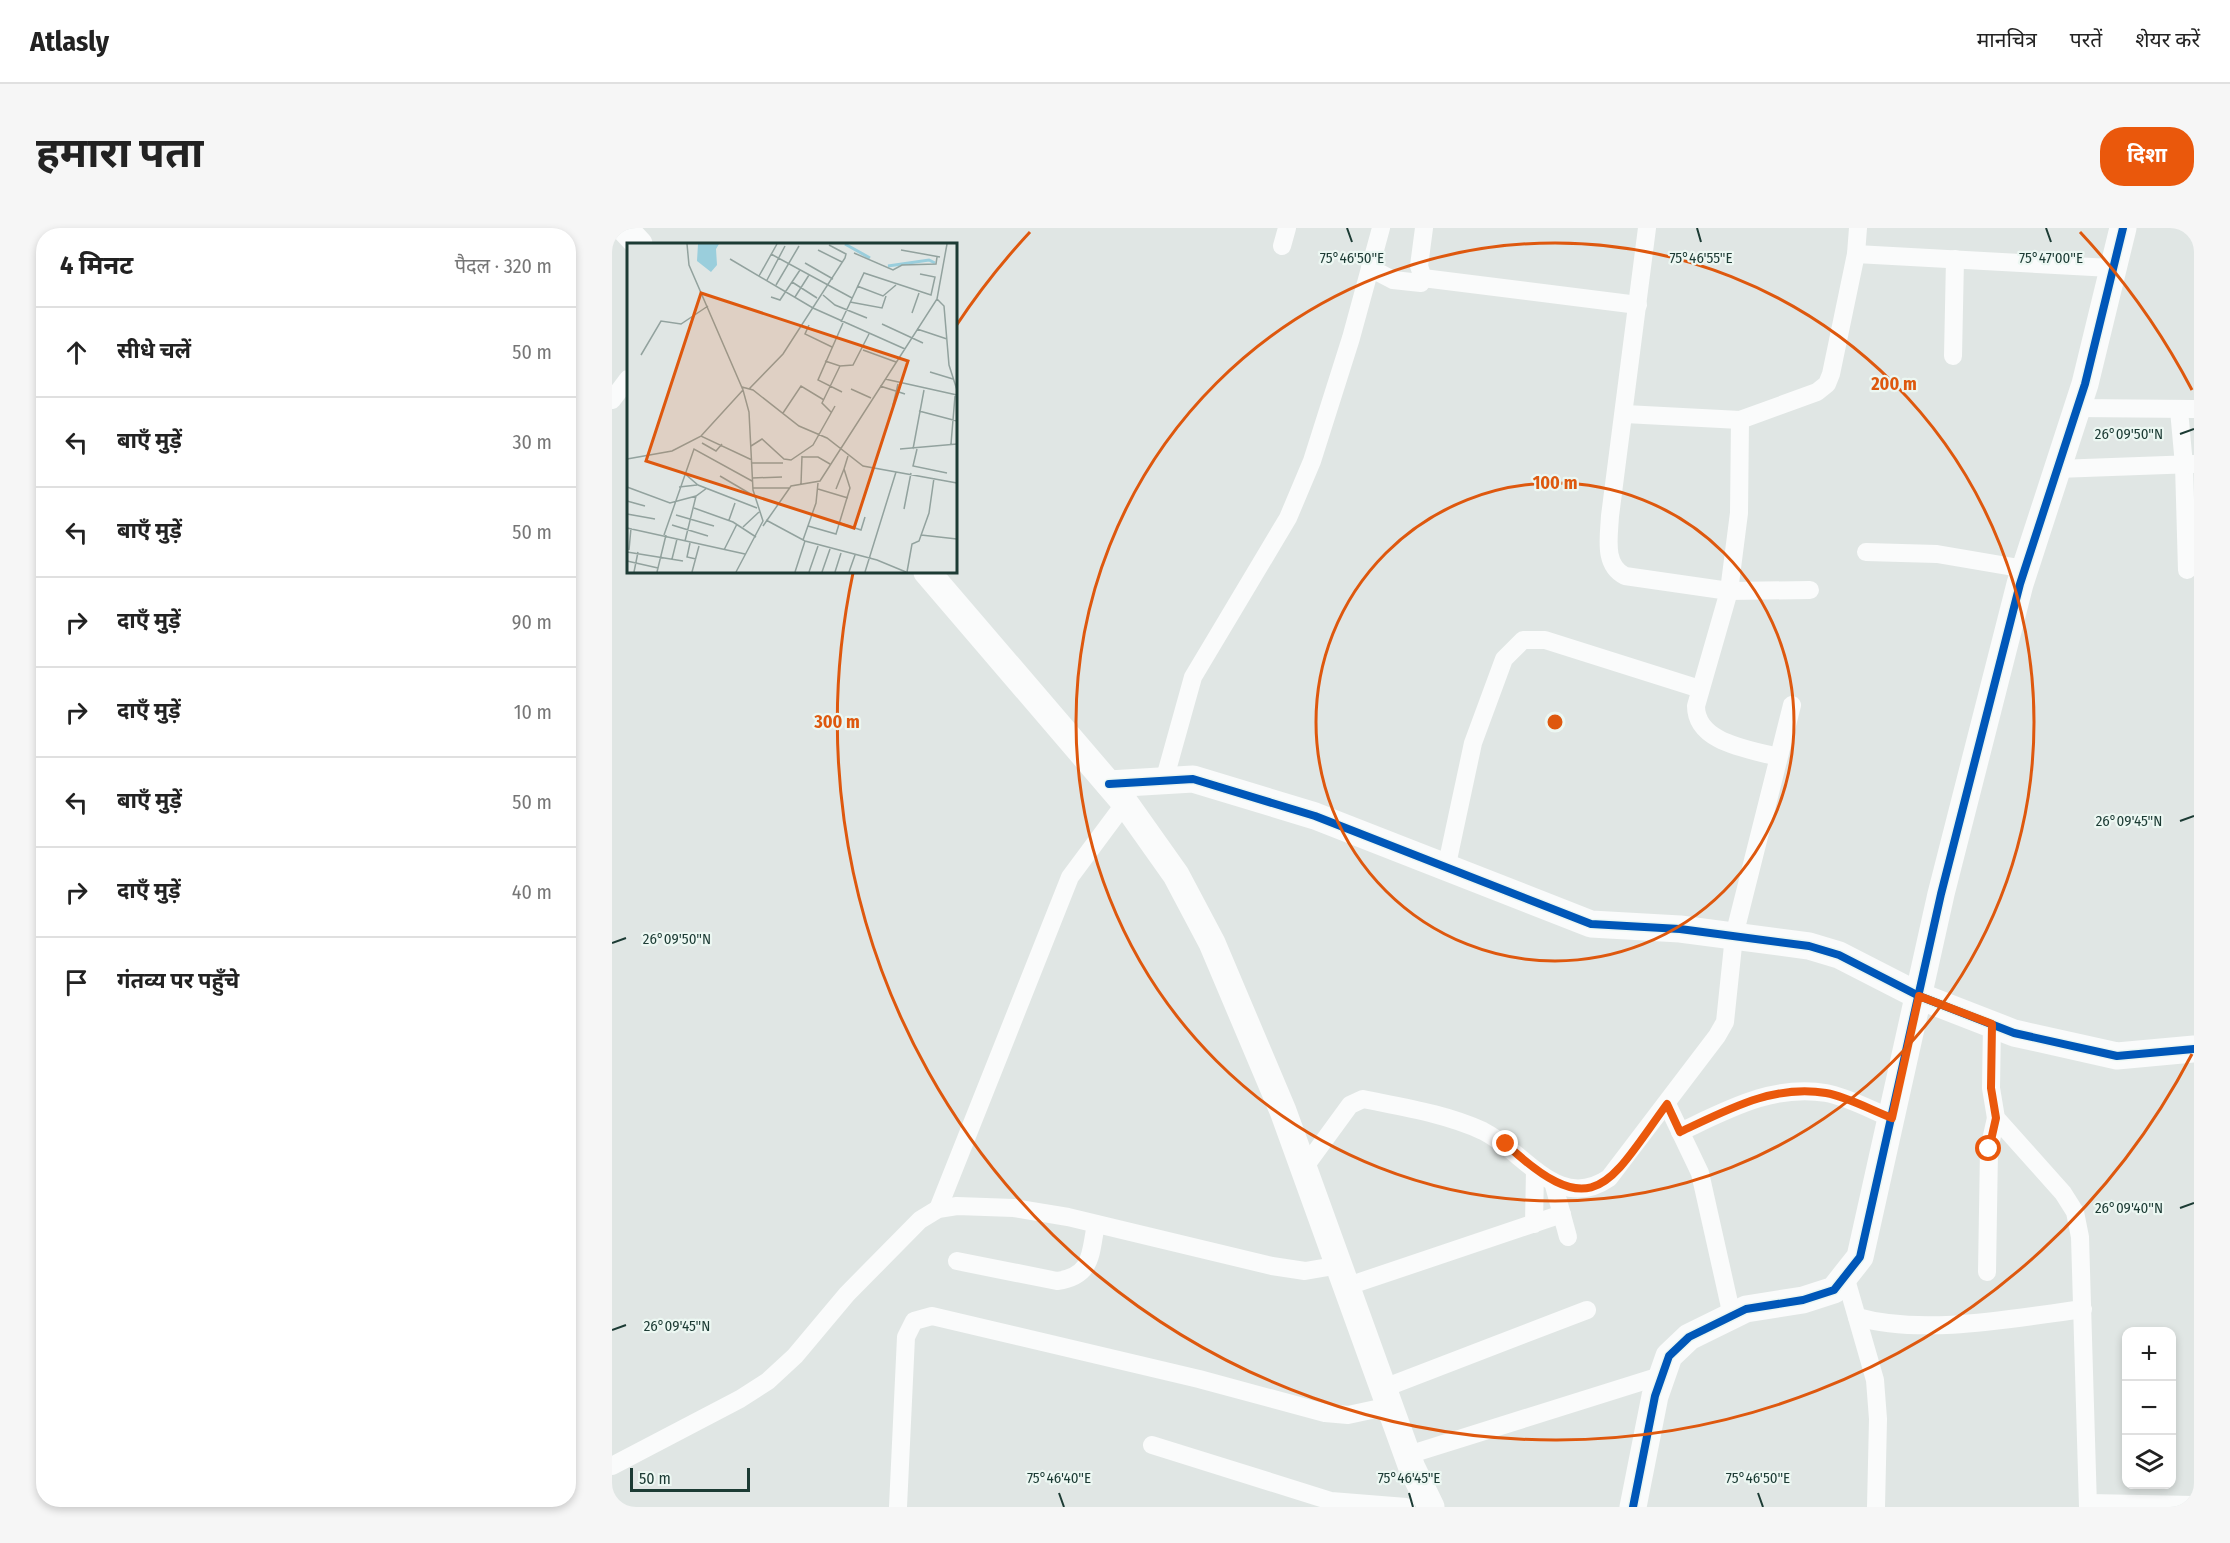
<!DOCTYPE html>
<html lang="hi">
<meta charset="utf-8">
<style>
body{margin:0;font-family:"Fira Sans Condensed","Noto Sans Devanagari",sans-serif;background:#f6f6f6;color:#222}
.controls{position:absolute;right:18px;bottom:18px;display:grid;overflow:hidden;border-radius:12px;box-shadow:0 3px 9px #0003}
.controls button{width:54px;height:54px;display:grid;place-items:center;padding:0;border:0;border-bottom:2px solid #e0e0e0;background:#fff;color:#222;font:30px sans-serif}
.scale{position:absolute;left:18px;bottom:15px;width:120px;box-sizing:border-box;padding-left:6px;border:3px solid #1c3b34;border-top:0;font-size:16px;line-height:21px;white-space:nowrap;color:#1c3b34;-webkit-text-stroke:4px #ecf7f2;paint-order:stroke}
.stop{position:absolute;width:18px;height:18px;margin:-14px;border:4px solid #ea580c;border-radius:50%;background:#fff}
.stop.end{background:#ea580c;border-color:#fff;box-shadow:0 2px 6px #0008}
.list{margin:0;padding:0;list-style:none}
h2{display:flex;justify-content:space-between;align-items:center;height:78px;margin:0;padding:0 24px;font-size:26px}
h2 small{font-size:20px;font-weight:400;color:#767676}
.list li{display:grid;grid-template-columns:39px 1fr auto;gap:18px;align-items:center;box-sizing:border-box;height:90px;padding:0 24px;border-top:2px solid #e0e0e0}
.list b{display:block;font-size:22px;white-space:nowrap}
.list em{font-size:20px;font-style:normal;color:#767676}
.icon{flex:none;width:33px;height:33px;fill:none;stroke:currentColor;stroke-width:2;stroke-linecap:round;stroke-linejoin:round}
.map{position:relative;flex:none;width:1582px;height:1279px;overflow:hidden;border-radius:24px}
header{display:flex;align-items:center;gap:36px;box-sizing:border-box;height:84px;padding:0 30px;background:#fff;border-bottom:2px solid #e0e0e0}
header strong{font-size:28px}
nav{display:flex;gap:33px;margin-inline-start:auto;font-size:21px}
.intro{display:flex;align-items:center;justify-content:space-between;box-sizing:border-box;height:144px;padding:0 36px}
h1{margin:0;font-size:42px}
.button{padding:15px 27px;border-radius:24px;background:#ea580c;color:#fff;font-size:21px;font-weight:700}
main{display:flex;gap:36px;padding:0 36px}
aside{flex:1;background:#fff;border-radius:24px;box-shadow:0 3px 9px #0003}
.map>svg:first-child{display:block}
.lines{fill:none;stroke-linecap:round;stroke-linejoin:round}
.street{stroke:#fafbfb;stroke-width:18}
.secondary{stroke:#fafbfb;stroke-width:27}
.cycleway-casing{stroke:#ecf7f2;stroke-width:11}
.cycleway{stroke:#0057b8;stroke-width:8}
.route{stroke:#ea580c;stroke-width:8}
.ticks{fill:none;stroke:#1c3b34;stroke-width:2}
.ring{fill:none;stroke:#de580e;stroke-width:3}
.inset-river{fill:none;stroke:#9acedc;stroke-width:3}
.inset-road{fill:none;stroke:#92a29e;stroke-width:1.5}
.view{fill:#de580e;fill-opacity:0.15;stroke:#de580e;stroke-width:3}
.inset-edge{fill:none;stroke:#1c3b34;stroke-width:3}
.ticks-label{font-size:15px;text-anchor:middle;fill:#1c3b34;stroke:#ecf7f2;stroke-width:4.5;stroke-linejoin:round;paint-order:stroke}
.centre{fill:#de580e;stroke:#ecf7f2;stroke-width:3}
.ring-label{font-size:18px;text-anchor:middle;font-weight:bold;fill:#de580e;stroke:#ecf7f2;stroke-width:4.5;stroke-linejoin:round;paint-order:stroke}
</style>
<header>
<strong>Atlasly</strong>
<nav><a>मानचित्र</a><a>परतें</a><a>शेयर करें</a></nav>
</header>
<div class="intro"><h1>हमारा पता</h1><a class="button">दिशा</a></div>
<main>
<aside>
<h2>4 मिनट<small>पैदल · 320 m</small></h2>
<ul class="list">
<li><svg class="icon" aria-label="ahead" viewBox="0 0 24 24"><path d="M12 20V5M6 11l6-6 6 6"/></svg><div><b>सीधे चलें</b></div><em>50 m</em></li>
<li><svg class="icon" aria-label="left" viewBox="0 0 24 24"><path d="M17 20v-9H6M10 6l-5 5 5 5"/></svg><div><b>बाएँ मुड़ें</b></div><em>30 m</em></li>
<li><svg class="icon" aria-label="left" viewBox="0 0 24 24"><path d="M17 20v-9H6M10 6l-5 5 5 5"/></svg><div><b>बाएँ मुड़ें</b></div><em>50 m</em></li>
<li><svg class="icon" aria-label="right" viewBox="0 0 24 24"><path d="M7 20v-9h11M14 6l5 5-5 5"/></svg><div><b>दाएँ मुड़ें</b></div><em>90 m</em></li>
<li><svg class="icon" aria-label="right" viewBox="0 0 24 24"><path d="M7 20v-9h11M14 6l5 5-5 5"/></svg><div><b>दाएँ मुड़ें</b></div><em>10 m</em></li>
<li><svg class="icon" aria-label="left" viewBox="0 0 24 24"><path d="M17 20v-9H6M10 6l-5 5 5 5"/></svg><div><b>बाएँ मुड़ें</b></div><em>50 m</em></li>
<li><svg class="icon" aria-label="right" viewBox="0 0 24 24"><path d="M7 20v-9h11M14 6l5 5-5 5"/></svg><div><b>दाएँ मुड़ें</b></div><em>40 m</em></li>
<li><svg class="icon" aria-label="arrive" viewBox="0 0 24 24"><path d="M6 21V4h12l-3 4 3 4H6"/></svg><div><b>गंतव्य पर पहुँचे</b></div></li>
</ul>
</aside>
<div class="map">
<svg width="1582" height="1279" viewBox="0 0 1582 1279">
<rect width="100%" height="100%" fill="#e0e6e4"/>
<g class="lines">
<g class="street">
<path d="M812 0 807 38 811 50 1026 77"/>
<path d="M1035 0 998 288C997 309 991 337 1013 348L1117 363 1198 362"/>
<path d="M670 18 675 0"/>
<path d="M1244 26 1499 40"/>
<path d="M758 40 781 52 809 55"/>
<path d="M1341 128 1343 31"/>
<path d="M0 172 16 151"/>
<path d="M1465 180 1582 181"/>
<path d="M1567 182 1572 237 1575 342"/>
<path d="M1013 186 1128 192 1205 164 1215 156 1219 146 1244 26 1246 0"/>
<path d="M1128 192 1127 285 1117 363 1084 478C1084 515 1137 521 1166 529"/>
<path d="M1445 241 1582 236"/>
<path d="M1254 324 1325 326 1413 341"/>
<path d="M552 553 581 449 676 290 700 233 739 110 769 0"/>
<path d="M834 641 861 515 892 431 911 412H933L1088 461"/>
<path d="M1380 796 1379 860 1384 890 1451 965 1463 984 1468 1009 1476 1279"/>
<path d="M1055 876 1088 945 1120 1088"/>
<path d="M1068 904C1115 882 1161 856 1214 865 1236 869 1259 882 1279 890"/>
<path d="M692 940 738 877 751 871C790 879 835 886 871 903 913 924 946 985 997 950L1105 808 1113 794 1122 708 1180 477"/>
<path d="M941 954 956 1009"/>
<path d="M326 981 458 649 513 575"/>
<path d="M922 996 923 942"/>
<path d="M345 1033 445 1053C481 1048 478 1026 484 996"/>
<path d="M1375 1044 1377 921 1384 890"/>
<path d="M1233 1048 1263 1152 1266 1191 1264 1279"/>
<path d="M736 1058 950 986"/>
<path d="M1245 1089C1312 1108 1403 1090 1471 1081"/>
<path d="M772 1160 975 1082"/>
<path d="M540 1217 719 1273 794 1279"/>
<path d="M796 1227 1051 1147"/>
<path d="M0 1238 128 1171 156 1153 183 1128 235 1066 308 992 326 981 345 978 402 980 456 989 660 1038 693 1043 728 1037"/>
<path d="M1476 1275 1582 1277"/>
<path d="M286 1279 294 1109 302 1093 320 1088 587 1151 713 1185 736 1187 778 1178"/>
</g>
<g class="secondary">
<path d="M12 0 27 16"/>
<path d="M315 344 513 575 564 647 600 715 671 883 800 1240 819 1279"/>
<path d="M497 556 581 551 703 588 979 696 1068 701 1197 718 1227 727 1307 768 1402 805 1505 828 1582 821"/>
<path d="M1021 1279 1043 1168 1057 1128 1077 1109 1134 1081 1191 1072 1222 1062 1248 1029 1329 666 1408 356 1473 156 1511 0"/>
</g>
<defs>
<g id="cycleway">
<path d="M497 556 581 551 703 588 979 696 1068 701 1197 718 1227 727 1307 768 1402 805 1505 828 1582 821"/>
<path d="M1021 1279 1043 1168 1057 1128 1077 1109 1134 1081 1191 1072 1222 1062 1248 1029 1329 666 1408 356 1473 156 1511 0"/>
</g>
</defs>
<use href="#cycleway" class="cycleway-casing"/>
<use href="#cycleway" class="cycleway"/>
</g>
<g class="lines">
<path class="route" d="M894 916C983 999 997 955 1055 876L1068 904C1115 882 1161 856 1214 865 1236 869 1259 882 1280 890L1307 768 1380 796 1379 860 1384 890 1377 921"/>
</g>
<path class="ticks" d="M735 0 740 14M1085 0 1089 14M1434 0 1439 14M1568 206 1582 201M1568 593 1582 588M0 715 14 710M1568 980 1582 975M0 1102 14 1097M447 1265 452 1279M797 1265 801 1279M1146 1265 1151 1279"/>
<g class="ring">
<circle cx="943" cy="494" r="239"/>
<circle cx="943" cy="494" r="479"/>
<path d="M1580 826A718 718 0 0 1 241 345M344 98A718 718 0 0 1 418 4M1468 4A718 718 0 0 1 1580 162"/>
</g>
<g transform="translate(15 15)">
<rect width="330" height="330" fill="#e0e6e4"/>
<path d="M71 1H92L89 6 90 22 84 29 70 18Z" fill="#9acedc"/>
<path class="inset-river" d="M218 1 243 15M261 23 302 17 308 20"/>
<path class="inset-road" d="M60 1 62 22 116 147 122 169 126 247 136 278 109 329M191 7 215 19M274 7 313 14M227 10 266 27 275 22 309 21 310 14M144 11 225 55M103 16 186 65 278 106M178 20 206 36M132 33 150 1M140 37 158 3M165 39 190 55M149 42 172 3M230 43 256 53 269 42M196 52 208 62 240 75M144 54 153 57 173 27M168 54 182 32M310 56 317 63 322 122 330 147M223 59 255 65 259 53M285 70 292 50M214 79 237 30 304 52 308 34 293 31M255 81 296 100M182 82 178 91 205 104M290 86 320 96M236 107 269 119M14 112 34 78 54 81 81 63M198 118 213 123 226 122 242 91M303 129 326 136M258 136 330 152M253 143 278 151M115 144 126 147 172 183 200 195 236 223 330 240M122 146 156 111 218 15 219 11 202 2M224 146 244 155M215 149 191 137 216 80M266 162 271 141M292 168 330 178M204 169 195 160 213 123M156 170 174 143 197 157M74 193 116 147M75 200 89 208 95 201M324 201 328 153M124 203 135 196 157 216 164 217 186 202 208 163M273 206 330 201M286 206 297 147M290 206 286 223 320 230M175 214H191L203 221M0 216 45 208 74 193 125 217M125 220H156M57 230 71 242 130 265M93 233 127 253M125 235 155 234M174 241 175 213M0 244 43 260 69 253 80 245M52 244 70 242M126 245H162M191 246 221 255M209 246 217 226M0 258 18 263M67 265 106 279 129 294M277 266 284 230M0 271 28 276M49 272 87 283M102 277 108 260M139 277 178 298 250 317 279 329M213 280 234 287 238 274M45 282 81 293M136 283 164 243 193 238 310 56 320 1M181 283 209 291 223 245 217 226 221 213M116 284 132 269M0 285 118 311M37 292 67 206 125 238M294 292 330 296M176 297 189 260 191 240M58 298 69 253M63 300 60 314 69 316M2 307 4 285M97 307 110 281M0 309 56 318M45 316 50 296M0 318 31 325M7 329 11 309M30 329 39 292M65 329 72 303M168 329 178 298M182 329 191 303M195 329 203 306M208 329 214 310M222 329 228 312M238 329 269 229M280 329 285 301 292 298 302 270 307 235"/>
<path class="view" d="M74 50 281 118 227 285 19 218Z"/>
<rect width="330" height="330" class="inset-edge"/>
</g>
<g class="ticks-label">
<text x="740" y="35">75°46'50"E</text>
<text x="1089" y="35">75°46'55"E</text>
<text x="1439" y="35">75°47'00"E</text>
<text x="1517" y="211">26°09'50"N</text>
<text x="1517" y="598">26°09'45"N</text>
<text x="65" y="716">26°09'50"N</text>
<text x="1517" y="985">26°09'40"N</text>
<text x="65" y="1103">26°09'45"N</text>
<text x="447" y="1255">75°46'40"E</text>
<text x="797" y="1255">75°46'45"E</text>
<text x="1146" y="1255">75°46'50"E</text>
</g>
<circle cx="943" cy="494" r="9" class="centre"/>
<g class="ring-label">
<text x="1282" y="162">200 m</text>
<text x="943" y="261">100 m</text>
<text x="225" y="500">300 m</text>
</g>
</svg>
<div class="controls">
<button>+</button>
<button>−</button>
<button><svg class="icon" aria-label="layers" viewBox="0 0 24 24"><path d="M12 4l9 5-9 5-9-5zM3 14l9 5 9-5"/></svg></button>
</div>
<div class="scale">50 m</div>
<div class="stop" style="left:1377px;top:921px"></div>
<div class="stop end" style="left:894px;top:916px"></div>
</div>
</main>
